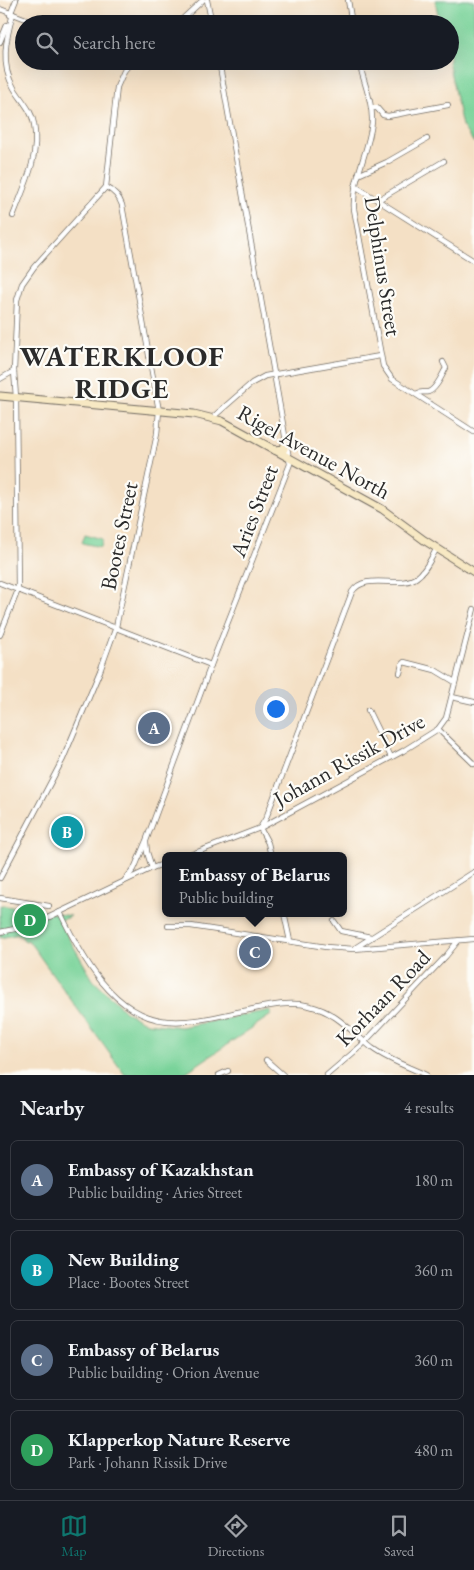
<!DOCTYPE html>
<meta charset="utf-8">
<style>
body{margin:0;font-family:"EB Garamond",serif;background:#242831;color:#f1f3f6}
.you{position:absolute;left:275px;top:708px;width:18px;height:18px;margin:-12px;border:4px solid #fff;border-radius:50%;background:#1a73e8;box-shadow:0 0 0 8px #1a73e833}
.badge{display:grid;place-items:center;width:32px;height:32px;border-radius:50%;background:#0f766e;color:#fff;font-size:16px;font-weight:700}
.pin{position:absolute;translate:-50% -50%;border:2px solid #fff;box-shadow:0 1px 5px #0006}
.popup{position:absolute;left:162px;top:852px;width:185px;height:65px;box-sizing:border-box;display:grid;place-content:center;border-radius:8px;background:#171b24;filter:drop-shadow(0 1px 4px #0005);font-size:16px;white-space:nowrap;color:#9ea1a6}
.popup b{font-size:19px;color:#f1f3f6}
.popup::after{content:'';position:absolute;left:50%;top:100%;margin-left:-10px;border:10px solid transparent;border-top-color:#171b24}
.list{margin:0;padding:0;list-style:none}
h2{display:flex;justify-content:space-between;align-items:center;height:65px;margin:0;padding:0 20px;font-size:21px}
h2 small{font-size:16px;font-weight:400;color:#9ea1a6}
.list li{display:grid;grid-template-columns:32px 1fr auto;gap:15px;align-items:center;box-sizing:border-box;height:80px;margin:0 10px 10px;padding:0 10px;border:1px solid #363941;border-radius:8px}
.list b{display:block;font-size:19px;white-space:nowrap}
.list p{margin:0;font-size:16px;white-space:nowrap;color:#9ea1a6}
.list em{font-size:16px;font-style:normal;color:#9ea1a6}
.icon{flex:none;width:28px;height:28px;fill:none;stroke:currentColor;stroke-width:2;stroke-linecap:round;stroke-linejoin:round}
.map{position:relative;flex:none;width:474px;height:1075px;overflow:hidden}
.search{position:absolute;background:#171b24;box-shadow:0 5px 20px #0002;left:15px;right:15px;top:15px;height:55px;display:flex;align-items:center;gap:12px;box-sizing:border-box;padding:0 18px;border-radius:28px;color:#9ea1a6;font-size:19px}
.sheet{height:425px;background:#171b24}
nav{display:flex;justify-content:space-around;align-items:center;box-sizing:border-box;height:70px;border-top:1px solid #363941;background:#171b24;font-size:14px;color:#9ea1a6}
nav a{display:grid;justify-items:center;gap:2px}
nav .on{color:#0f766e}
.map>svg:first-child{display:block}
.green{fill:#79d39a;stroke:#527f62}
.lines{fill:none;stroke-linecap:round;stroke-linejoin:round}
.minor-casing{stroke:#716a61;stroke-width:6}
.secondary-casing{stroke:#716a61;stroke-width:9}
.minor{stroke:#fff;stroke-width:4.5}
.secondary{stroke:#f7e8c3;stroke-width:7}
.labels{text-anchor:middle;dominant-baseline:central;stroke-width:4.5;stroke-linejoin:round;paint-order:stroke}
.street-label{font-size:22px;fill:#2b2b2b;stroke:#fdfcf7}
.district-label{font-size:28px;font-weight:bold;letter-spacing:1px;fill:#2b2b2b;stroke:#fdfcf7}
</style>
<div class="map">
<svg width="474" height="1075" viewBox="0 0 474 1075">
<rect width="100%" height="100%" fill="#fdfcf7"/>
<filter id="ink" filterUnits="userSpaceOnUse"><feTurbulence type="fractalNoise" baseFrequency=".02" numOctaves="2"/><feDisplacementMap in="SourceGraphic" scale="10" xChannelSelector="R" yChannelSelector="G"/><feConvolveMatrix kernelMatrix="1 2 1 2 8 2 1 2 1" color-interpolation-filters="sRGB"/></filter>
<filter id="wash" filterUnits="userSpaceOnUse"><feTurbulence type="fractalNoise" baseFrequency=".0096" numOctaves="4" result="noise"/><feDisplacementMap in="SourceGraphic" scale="20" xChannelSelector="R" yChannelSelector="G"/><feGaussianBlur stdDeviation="1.12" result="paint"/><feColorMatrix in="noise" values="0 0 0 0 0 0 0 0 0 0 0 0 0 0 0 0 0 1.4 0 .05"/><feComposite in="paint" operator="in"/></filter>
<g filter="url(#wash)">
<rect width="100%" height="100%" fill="#f4e0c5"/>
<g class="green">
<path d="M435 0H474V143L462 126 448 61H450V24H440Z"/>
<path d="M85 534 103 539 101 547 82 543Z"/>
<path d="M0 905 71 916 59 921 93 980 126 1012 147 1023 181 1027 271 1010V1015L182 1075H125L28 940 25 941 19 934 0 938Z"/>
</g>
</g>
<g filter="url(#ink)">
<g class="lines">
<defs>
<g id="minor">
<path d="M207 0 212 24"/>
<path d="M348 0 352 24"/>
<path d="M0 9 34 22 42 20"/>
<path d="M10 15 16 0"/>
<path d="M177 24 203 0"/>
<path d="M0 42 7 25"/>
<path d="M359 61C363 81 373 102 372 122 369 152 352 178 354 209L383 366 392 379 474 432"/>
<path d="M371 108H377L383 115 388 116 448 105"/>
<path d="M358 175 387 162 427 139"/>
<path d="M355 186 474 261"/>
<path d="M378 200 444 161"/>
<path d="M13 216C24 187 40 157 34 124 32 110 21 100 14 88 0 65 6 38 13 14"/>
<path d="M0 379 14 371"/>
<path d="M416 394C421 391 423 393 428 392 436 390 442 375 446 368L443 362"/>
<path d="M212 418 252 383 265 376 380 356"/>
<path d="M0 583 211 665"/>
<path d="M0 635 18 590 16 397 14 371 17 300 22 284 34 267 106 187 117 87 124 71 132 61"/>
<path d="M400 673 402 664 404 662 435 670 455 682"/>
<path d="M452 697 474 702"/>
<path d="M368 710 391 757"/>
<path d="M438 729 474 764"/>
<path d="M146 842 147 852 152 868"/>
<path d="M187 856 260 828 403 751 438 729 446 718 474 609"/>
<path d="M271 856 268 843 260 828 266 818 352 592C365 571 400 590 417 577 426 571 431 558 437 548"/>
<path d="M0 878 63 759 100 671 116 627 157 434 159 411 122 205C119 196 114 191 106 187"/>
<path d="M125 880 134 869 146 841 211 665 290 464 219 61"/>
<path d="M0 898 49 906"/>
<path d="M60 912C81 956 113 1016 167 1021 191 1023 215 1017 238 1012 261 1008 287 1000 310 1006 336 1012 352 1032 372 1048 388 1060 409 1067 426 1075"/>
<path d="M284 913 290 941"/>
<path d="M334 921 341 931 371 937"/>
<path d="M168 926H191L326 947 354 949 474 939"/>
<path d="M0 932 25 927 39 922 152 868 166 863"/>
<path d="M355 948 474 872"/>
<path d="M266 1060 283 1075"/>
<path d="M219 1075 228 1071"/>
<path d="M327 1075 361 1046 446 956 458 941"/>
</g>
<g id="secondary">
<path d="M0 396 194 414 222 421 382 509 424 540 474 572"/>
<path d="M275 450 284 449 286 440"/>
</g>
</defs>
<use href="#minor" class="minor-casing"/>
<use href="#secondary" class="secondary-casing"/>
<use href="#minor" class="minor"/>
<use href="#secondary" class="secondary"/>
</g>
</g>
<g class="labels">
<g class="street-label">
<text transform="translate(383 266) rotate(81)">Delphinus Street</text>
<text transform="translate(314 452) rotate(29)">Rigel Avenue North</text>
<text transform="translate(254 511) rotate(-69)">Aries Street</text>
<text transform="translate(119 536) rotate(-78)">Bootes Street</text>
<text transform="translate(349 760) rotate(-29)">Johann Rissik Drive</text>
<text transform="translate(383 998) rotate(-46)">Korhaan Road</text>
</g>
<g class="district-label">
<text x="122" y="356">WATERKLOOF<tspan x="122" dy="32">RIDGE</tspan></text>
</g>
</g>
</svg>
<div class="you"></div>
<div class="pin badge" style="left:154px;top:728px;background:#5c6f8a">A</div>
<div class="pin badge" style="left:67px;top:832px;background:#0f9aa8">B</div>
<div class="pin badge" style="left:255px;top:952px;background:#5c6f8a">C</div>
<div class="popup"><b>Embassy of Belarus</b>Public building</div>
<div class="pin badge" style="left:30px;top:920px;background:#2e9e5b">D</div>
<div class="search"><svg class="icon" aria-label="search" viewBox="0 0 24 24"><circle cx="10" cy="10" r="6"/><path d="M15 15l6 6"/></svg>Search here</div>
</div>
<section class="sheet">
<h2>Nearby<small>4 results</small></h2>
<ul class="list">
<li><span class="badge" style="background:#5c6f8a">A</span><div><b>Embassy of Kazakhstan</b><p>Public building · Aries Street</p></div><em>180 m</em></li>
<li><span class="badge" style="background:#0f9aa8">B</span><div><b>New Building</b><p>Place · Bootes Street</p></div><em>360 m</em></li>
<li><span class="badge" style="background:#5c6f8a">C</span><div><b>Embassy of Belarus</b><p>Public building · Orion Avenue</p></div><em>360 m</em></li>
<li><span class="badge" style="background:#2e9e5b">D</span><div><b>Klapperkop Nature Reserve</b><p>Park · Johann Rissik Drive</p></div><em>480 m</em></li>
</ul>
</section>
<nav>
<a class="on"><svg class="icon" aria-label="map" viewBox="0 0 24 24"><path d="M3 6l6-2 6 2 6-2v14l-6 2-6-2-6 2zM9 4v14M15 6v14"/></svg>Map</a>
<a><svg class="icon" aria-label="directions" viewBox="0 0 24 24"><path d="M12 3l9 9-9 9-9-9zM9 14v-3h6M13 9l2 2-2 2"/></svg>Directions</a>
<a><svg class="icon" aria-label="saved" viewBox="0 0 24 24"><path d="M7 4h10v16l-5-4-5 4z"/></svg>Saved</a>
</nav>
